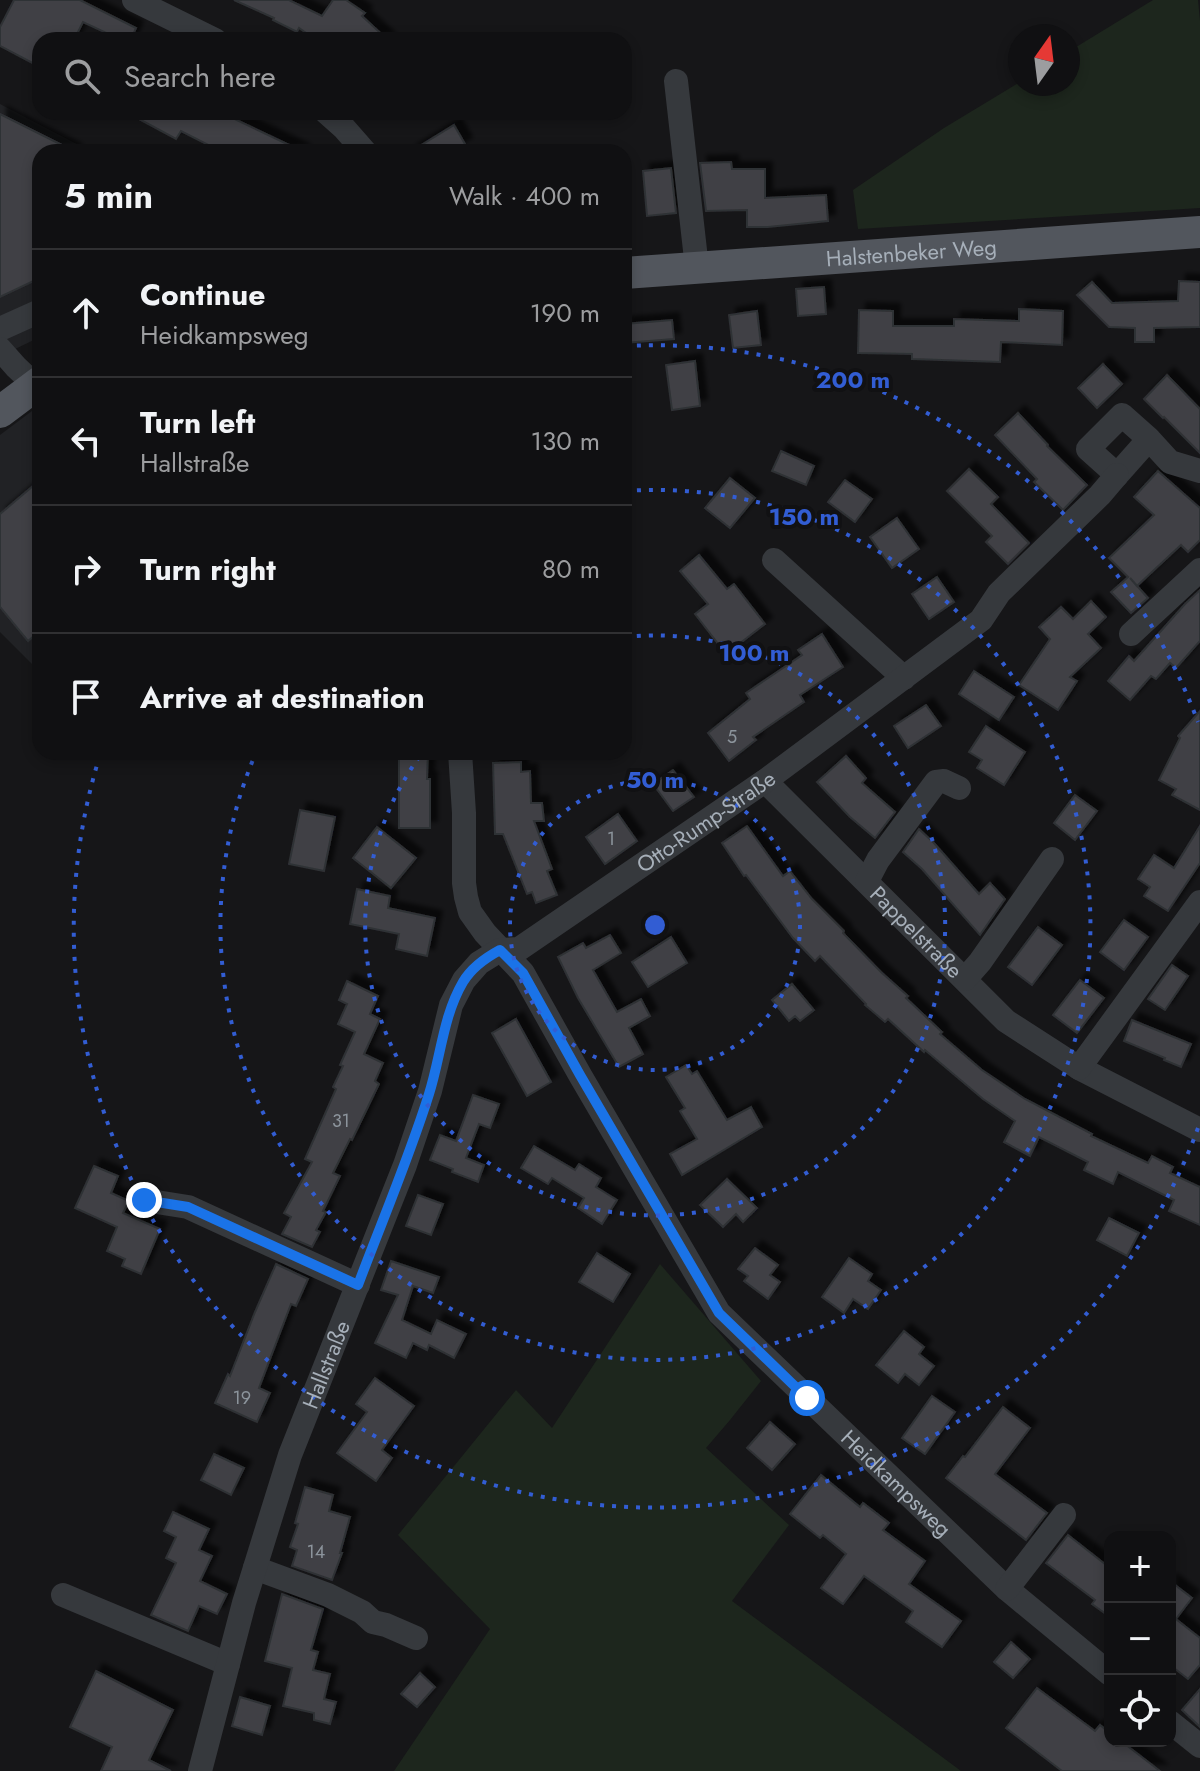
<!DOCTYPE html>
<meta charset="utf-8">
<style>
body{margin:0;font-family:Jost,sans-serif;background:#1e1e20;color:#f1f3f6}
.controls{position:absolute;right:24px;bottom:24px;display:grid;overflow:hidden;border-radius:16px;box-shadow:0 4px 12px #0003}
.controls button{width:72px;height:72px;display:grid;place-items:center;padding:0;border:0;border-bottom:2px solid #303032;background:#101012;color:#f1f3f6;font:40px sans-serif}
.compass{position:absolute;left:1008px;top:24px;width:72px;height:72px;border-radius:50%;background:#101012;box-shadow:0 4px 12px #0003;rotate:14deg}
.stop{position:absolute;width:24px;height:24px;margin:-18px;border:6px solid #1a73e8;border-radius:50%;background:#fff}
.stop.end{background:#1a73e8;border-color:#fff;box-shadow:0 2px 8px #0008}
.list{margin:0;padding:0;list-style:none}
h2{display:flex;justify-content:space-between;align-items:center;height:104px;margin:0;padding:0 32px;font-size:34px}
h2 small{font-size:26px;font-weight:400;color:#9c9d9f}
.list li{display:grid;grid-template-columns:52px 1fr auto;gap:24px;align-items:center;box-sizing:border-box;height:128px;padding:0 32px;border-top:2px solid #303032}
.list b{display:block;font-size:30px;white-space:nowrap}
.list p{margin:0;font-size:26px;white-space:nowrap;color:#9c9d9f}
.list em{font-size:26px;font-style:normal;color:#9c9d9f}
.icon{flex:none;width:44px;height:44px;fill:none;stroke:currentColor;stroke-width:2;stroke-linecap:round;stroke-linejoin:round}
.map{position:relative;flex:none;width:1200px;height:1771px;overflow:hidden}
.search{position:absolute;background:#101012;box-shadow:0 4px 12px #0003;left:32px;top:32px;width:600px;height:88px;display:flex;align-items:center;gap:20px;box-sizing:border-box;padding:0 28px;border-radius:24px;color:#9c9d9f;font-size:30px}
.panel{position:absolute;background:#101012;box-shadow:0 4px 12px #0003;left:32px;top:144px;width:600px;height:616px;border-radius:24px}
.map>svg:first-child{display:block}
.built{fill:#212225}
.green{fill:#1d261d}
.building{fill:#3f4145;stroke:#2f3034;stroke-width:2;filter:url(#shadow)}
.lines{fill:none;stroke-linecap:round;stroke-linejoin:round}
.minor{stroke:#36393d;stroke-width:24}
.major{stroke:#52565d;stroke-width:32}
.route{stroke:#1a73e8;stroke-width:10}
.ring{fill:none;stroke:#325dd3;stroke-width:4;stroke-dasharray:4 8}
.labels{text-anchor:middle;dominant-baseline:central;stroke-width:8;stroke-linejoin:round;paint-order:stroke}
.number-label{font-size:18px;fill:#8c949c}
.street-label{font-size:22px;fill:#a6afb9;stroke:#111113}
.centre{fill:#325dd3;stroke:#111113;stroke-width:4}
.ring-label{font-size:24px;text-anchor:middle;font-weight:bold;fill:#325dd3;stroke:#111113;stroke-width:8;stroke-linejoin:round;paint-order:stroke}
</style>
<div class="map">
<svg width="1200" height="1771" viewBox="0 0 1200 1771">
<defs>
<filter id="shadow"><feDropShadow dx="7" dy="-7" stdDeviation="2" flood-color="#0009"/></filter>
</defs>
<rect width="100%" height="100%" fill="#161618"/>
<g class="built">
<path d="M0 104 92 152H40V337L13 350 0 360Z"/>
<path d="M40 405V672L0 632V435Z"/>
</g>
<g class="green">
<path d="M1153 0H1198L1200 21V208L858 229 853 190 944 128 1020 82V84H1068V52Z"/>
<path d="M660 1264 761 1381 730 1420 706 1448 789 1525 732 1601 961 1771H394L490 1629 398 1535 516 1390 552 1428Z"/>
</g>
<g class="building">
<path d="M14 0H80L136 28 131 40H121L83 22 74 40H40V67L0 46V27Z"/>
<path d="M234 0H289L322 16 333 0H346L365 13 362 16 388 40H316L299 28 297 32 273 20 274 18Z"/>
<path d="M126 112H220L304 152H222L181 131 176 139Z"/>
<path d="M0 114 76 152H40V278L0 297Z"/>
<path d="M454 125 465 144 452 152H410Z"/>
<path d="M731 162 732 169H765V198L826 195 828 221 768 227H747V210L706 211 700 163Z"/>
<path d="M671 168 676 213 647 216 643 171Z"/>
<path d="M1179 281 1200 282V327L1154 328V342H1135V328L1109 327 1077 295 1092 282 1112 303 1178 301Z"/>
<path d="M824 287 826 314 798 316 796 289Z"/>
<path d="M1019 309 1063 311 1062 345 1001 342 1000 362 912 359V354L858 353 859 310 893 311V326H954V319L1019 321Z"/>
<path d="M757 311 761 345 733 348 729 315Z"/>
<path d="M672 320 674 339 624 343V324Z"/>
<path d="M695 361 700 406 672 410 666 365Z"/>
<path d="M1103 364 1122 384 1097 408 1078 388Z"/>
<path d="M1167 375 1200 409V453L1164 417 1163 418 1144 399Z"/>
<path d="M1018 413 1048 445 1047 446 1087 485 1063 510 1034 482 1037 479 995 435Z"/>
<path d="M781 451 814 466 806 485 772 471Z"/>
<path d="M969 469 998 497 991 504 1029 543 1008 564 986 542 992 536 947 491Z"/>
<path d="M1158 471 1200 508V540L1188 552 1181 545 1137 586 1130 578 1148 598 1131 613 1111 592 1128 577 1109 558 1154 515 1134 497Z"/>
<path d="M730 478 755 498 730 528 705 508Z"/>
<path d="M40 480V631L28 641 0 607V514Z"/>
<path d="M845 480 872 499 855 522 828 502Z"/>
<path d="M897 518 919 549 892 568 870 537Z"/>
<path d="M699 555 727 589 734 584 765 624 726 654 695 614 708 604 680 571Z"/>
<path d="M937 577 954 602 929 619 912 594Z"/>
<path d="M1200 590V641L1176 668 1170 663 1156 679 1151 676 1130 700 1108 681 1129 656 1134 661 1185 604Z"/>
<path d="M1091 601 1106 617 1088 634 1101 648 1070 677 1077 681 1058 710 1019 685 1050 639 1039 627 1061 607 1073 619Z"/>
<path d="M822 634 843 667 800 695 804 702 753 737 756 740 729 761 708 733 750 699 746 693 802 655 798 650Z"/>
<path d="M974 671 1014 697 999 720 959 694Z"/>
<path d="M926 705 941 726 908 748 894 726Z"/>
<path d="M1200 711V810L1172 795 1176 789 1159 780 1180 738 1178 736Z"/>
<path d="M986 726 1025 752 1004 785 977 768 982 760 969 752Z"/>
<path d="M399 752H428L427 779H430V828H399Z"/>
<path d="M846 756 866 778 862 783 895 812 875 838 850 817 817 782Z"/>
<path d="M521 762V772L530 771 531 803H542L544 821H534L552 869 547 871 557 895 536 903 532 892 527 894 503 834H495L493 763Z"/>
<path d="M673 770 694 797 673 811 653 784Z"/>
<path d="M1075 795 1097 811 1075 840 1054 823Z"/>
<path d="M300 810 335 817 324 871 289 864Z"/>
<path d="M618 814 637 841 605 864 586 837Z"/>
<path d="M747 826 783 876 790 871 812 899 844 931 843 933 881 972 908 996 906 998 942 1032 940 1034 982 1070 1025 1099 1092 1134 1091 1136 1148 1163 1152 1156 1173 1167 1170 1173 1200 1187V1225L1169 1211 1174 1200 1118 1172 1113 1184 1084 1170 1088 1162 1039 1137 1030 1156 1004 1142 1015 1121 983 1099 925 1050 924 1052 888 1019 885 1022 865 1005 866 1004 820 956 815 961 793 938 746 875 744 876 722 843Z"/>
<path d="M1200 826V863L1168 911 1144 896 1150 887 1138 879 1154 855 1174 868Z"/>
<path d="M377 827 416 858 391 888 353 858Z"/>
<path d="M919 829 934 843 979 894 990 883 1005 899 980 935 922 869 903 852Z"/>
<path d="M357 889 390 896 388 908 435 918 427 956 396 949 399 934 350 924Z"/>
<path d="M1124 920 1148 937 1124 970 1100 952Z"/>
<path d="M1038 927 1062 945 1032 985 1008 967Z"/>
<path d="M610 935 621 953 593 970 617 1012 641 999 650 1016 629 1028 643 1054 619 1067 578 998 558 957 583 943 586 948Z"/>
<path d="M671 937 687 963 648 987 632 962Z"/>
<path d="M1172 965 1188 976 1165 1010 1148 999Z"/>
<path d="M1080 980 1104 998 1077 1033 1053 1015Z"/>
<path d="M347 981 378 996 370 1014 380 1019 364 1054 383 1063 375 1081 379 1084 352 1140 350 1139 333 1173 340 1176 323 1211 326 1212 316 1230 320 1232 312 1247 282 1234 291 1217 284 1213 312 1162 305 1159 336 1089 333 1087 343 1066 340 1065 355 1032 338 1024 347 1004 339 1000Z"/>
<path d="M792 984 814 1010 800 1021 795 1016 789 1021 772 1000Z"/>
<path d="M516 1019 551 1082 527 1096 492 1033Z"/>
<path d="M1132 1020 1191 1044 1181 1067 1164 1060 1165 1058 1124 1041Z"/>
<path d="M686 1065 692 1074 697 1071 727 1120 751 1107 762 1127 682 1175 670 1154 697 1139 680 1111 685 1108 666 1077Z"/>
<path d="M473 1095 499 1104 490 1128 479 1124 466 1158 484 1165 478 1182 452 1172 453 1169 430 1160 440 1135 456 1141Z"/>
<path d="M534 1146 575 1170 579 1164 601 1178 596 1187 617 1200 602 1224 578 1208 584 1198 552 1178 548 1184 521 1168Z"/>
<path d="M94 1166 118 1176 111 1193 129 1201 123 1213 160 1229 141 1274 122 1266 125 1259 107 1251 117 1227 75 1208Z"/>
<path d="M727 1179 757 1208 743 1222 736 1214 723 1227 700 1205Z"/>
<path d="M418 1195 443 1204 431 1235 406 1226Z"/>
<path d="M1109 1218 1139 1233 1127 1256 1097 1240Z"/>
<path d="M755 1248 778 1265 770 1275 780 1282 768 1299 744 1281 748 1276 738 1269Z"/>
<path d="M597 1253 630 1274 613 1302 579 1282Z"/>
<path d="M849 1258 872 1274 868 1281 881 1290 868 1309 853 1299 844 1313 822 1297Z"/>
<path d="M391 1261 439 1277 433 1293 413 1286 402 1320 431 1334 437 1320 466 1334 454 1358 429 1345 427 1350 413 1343 406 1358 375 1343 398 1295 381 1290Z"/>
<path d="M276 1264 308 1279 296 1306 291 1304 259 1388 270 1393 257 1422 215 1403 228 1374 230 1376 255 1312Z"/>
<path d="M904 1331 924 1347 919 1354 934 1366 919 1385 905 1374 898 1383 876 1365Z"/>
<path d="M375 1378 414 1406 382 1450 392 1458 376 1481 337 1453 367 1412 356 1404Z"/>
<path d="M932 1396 955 1412 925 1454 902 1438Z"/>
<path d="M1003 1407 1030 1428 995 1474 1047 1513 1026 1540 946 1478 963 1456 965 1457Z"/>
<path d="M770 1422 795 1444 772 1470 747 1448Z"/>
<path d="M214 1454 244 1468 231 1495 201 1480Z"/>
<path d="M821 1475 860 1507 863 1503 889 1523 883 1530 925 1561 909 1584 961 1621 942 1647 906 1622 913 1611 864 1576 843 1604 821 1588 846 1554 823 1535 820 1538 790 1514Z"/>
<path d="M305 1487 333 1495 329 1511 350 1517 340 1553H342L332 1580 292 1566 297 1550 290 1547 298 1524 295 1523Z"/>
<path d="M173 1512 209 1529 199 1550 212 1556 200 1581 227 1594 217 1614 199 1606 188 1631 151 1615 176 1563 166 1558 176 1537 164 1531Z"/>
<path d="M1068 1535 1110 1568V1617L1092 1604 1095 1600 1046 1563Z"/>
<path d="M1170 1581 1192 1598 1176 1619 1200 1638V1665L1188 1679 1170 1665Z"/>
<path d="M282 1594 323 1609 311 1650 318 1652 313 1670 330 1674 324 1699 336 1702 330 1724 314 1720V1713L283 1706 292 1668 265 1661Z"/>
<path d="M1011 1642 1030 1659 1013 1678 994 1662Z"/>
<path d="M96 1671 173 1710 149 1760 171 1771H101L112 1747 70 1727Z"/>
<path d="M420 1673 435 1687 417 1707 401 1694Z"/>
<path d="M1037 1688 1095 1731 1100 1725 1110 1733V1741H1121L1160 1771H1062L1006 1728Z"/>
<path d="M1200 1689V1727L1182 1710Z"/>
<path d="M240 1697 270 1706 262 1735 232 1726Z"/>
</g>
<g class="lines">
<g class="minor">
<path d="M134 0 215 40"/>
<path d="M676 81 697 268"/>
<path d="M326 112 344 128 365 152"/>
<path d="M0 329 40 311"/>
<path d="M0 349 16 367 35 385"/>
<path d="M1149 439 1117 475 1088 449 1122 415 1149 439 1170 462 1200 471"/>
<path d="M774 560 904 678"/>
<path d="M1131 634 1200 570"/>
<path id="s1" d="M460 752 464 813V883L466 897 470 912 485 933 523 973 580 1075 719 1313 1007 1589 1110 1674"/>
<path id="s2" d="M765 781 1006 1021 1079 1068 1200 1130"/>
<path d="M867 881 878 860 936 782 944 781 959 788"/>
<path d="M965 979 980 962 1052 859"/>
<path d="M1079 1068 1200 902"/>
<path d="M144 1200 188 1207 358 1285"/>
<path d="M255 1568 328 1595 362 1612 373 1622 386 1625 416 1638"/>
<path d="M1007 1589 1064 1515"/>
<path d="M63 1595 228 1664"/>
<path d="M1170 1722 1200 1746"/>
<path id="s3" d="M200 1771 244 1603 290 1455 405 1165 430 1091 451 1005 464 980 479 963 500 950 519 949 765 781 981 620 999 593 1100 495 1117 475"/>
</g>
<g class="major">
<path id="s4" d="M624 273 1200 232"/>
<path d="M0 412 40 382"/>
</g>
</g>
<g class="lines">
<path class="route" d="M144 1200 188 1207 358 1285C382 1221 409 1158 429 1094 441 1056 443 1016 463 982 472 967 485 958 500 950L523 973 580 1075 719 1313 807 1398"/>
</g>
<g class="ring">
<circle cx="655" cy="925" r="145"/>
<path d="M625 637A290 290 0 1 1 422 753"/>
<path d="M625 491A435 435 0 1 1 255 755"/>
<path d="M1198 1128A580 580 0 0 1 100 755M625 346A580 580 0 0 1 1198 722"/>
</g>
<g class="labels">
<g class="number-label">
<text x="732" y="737">5</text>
<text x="611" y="839">1</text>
<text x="341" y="1121">31</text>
<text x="242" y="1398">19</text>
<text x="316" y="1552">14</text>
</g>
<g class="street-label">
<text stroke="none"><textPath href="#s4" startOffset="288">Halstenbeker Weg</textPath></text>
<text stroke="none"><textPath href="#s3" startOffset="1128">Otto-Rump-Straße</textPath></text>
<text stroke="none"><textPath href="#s2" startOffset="214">Pappelstraße</textPath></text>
<text stroke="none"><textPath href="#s3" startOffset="426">Hallstraße</textPath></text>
<text stroke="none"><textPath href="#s1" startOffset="880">Heidkampsweg</textPath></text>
</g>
</g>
<circle cx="655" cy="925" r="12" class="centre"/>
<g class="ring-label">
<text x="853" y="388">200 m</text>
<text x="804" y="525">150 m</text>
<text x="754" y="661">100 m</text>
<text x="655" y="788">50 m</text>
</g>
</svg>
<div class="controls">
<button>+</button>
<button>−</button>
<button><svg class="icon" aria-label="locate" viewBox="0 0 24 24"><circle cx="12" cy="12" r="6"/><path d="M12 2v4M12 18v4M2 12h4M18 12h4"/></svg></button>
</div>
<svg class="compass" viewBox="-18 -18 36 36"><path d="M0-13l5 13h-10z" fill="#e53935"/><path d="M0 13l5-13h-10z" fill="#9c9d9f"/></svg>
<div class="stop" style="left:807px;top:1398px"></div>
<div class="stop end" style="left:144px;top:1200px"></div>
<div class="search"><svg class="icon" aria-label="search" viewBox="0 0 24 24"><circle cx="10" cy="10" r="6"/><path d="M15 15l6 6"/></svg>Search here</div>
<section class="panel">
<h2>5 min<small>Walk · 400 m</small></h2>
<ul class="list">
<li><svg class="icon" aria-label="ahead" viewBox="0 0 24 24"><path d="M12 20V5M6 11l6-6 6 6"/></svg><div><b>Continue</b><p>Heidkampsweg</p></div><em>190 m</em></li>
<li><svg class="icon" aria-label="left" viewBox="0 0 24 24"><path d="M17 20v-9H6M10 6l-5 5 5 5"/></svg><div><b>Turn left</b><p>Hallstraße</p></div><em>130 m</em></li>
<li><svg class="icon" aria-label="right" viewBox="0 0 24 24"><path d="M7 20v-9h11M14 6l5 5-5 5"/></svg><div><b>Turn right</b></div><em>80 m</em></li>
<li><svg class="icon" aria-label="arrive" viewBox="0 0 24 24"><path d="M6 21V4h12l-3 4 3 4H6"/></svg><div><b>Arrive at destination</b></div></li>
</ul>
</section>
</div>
